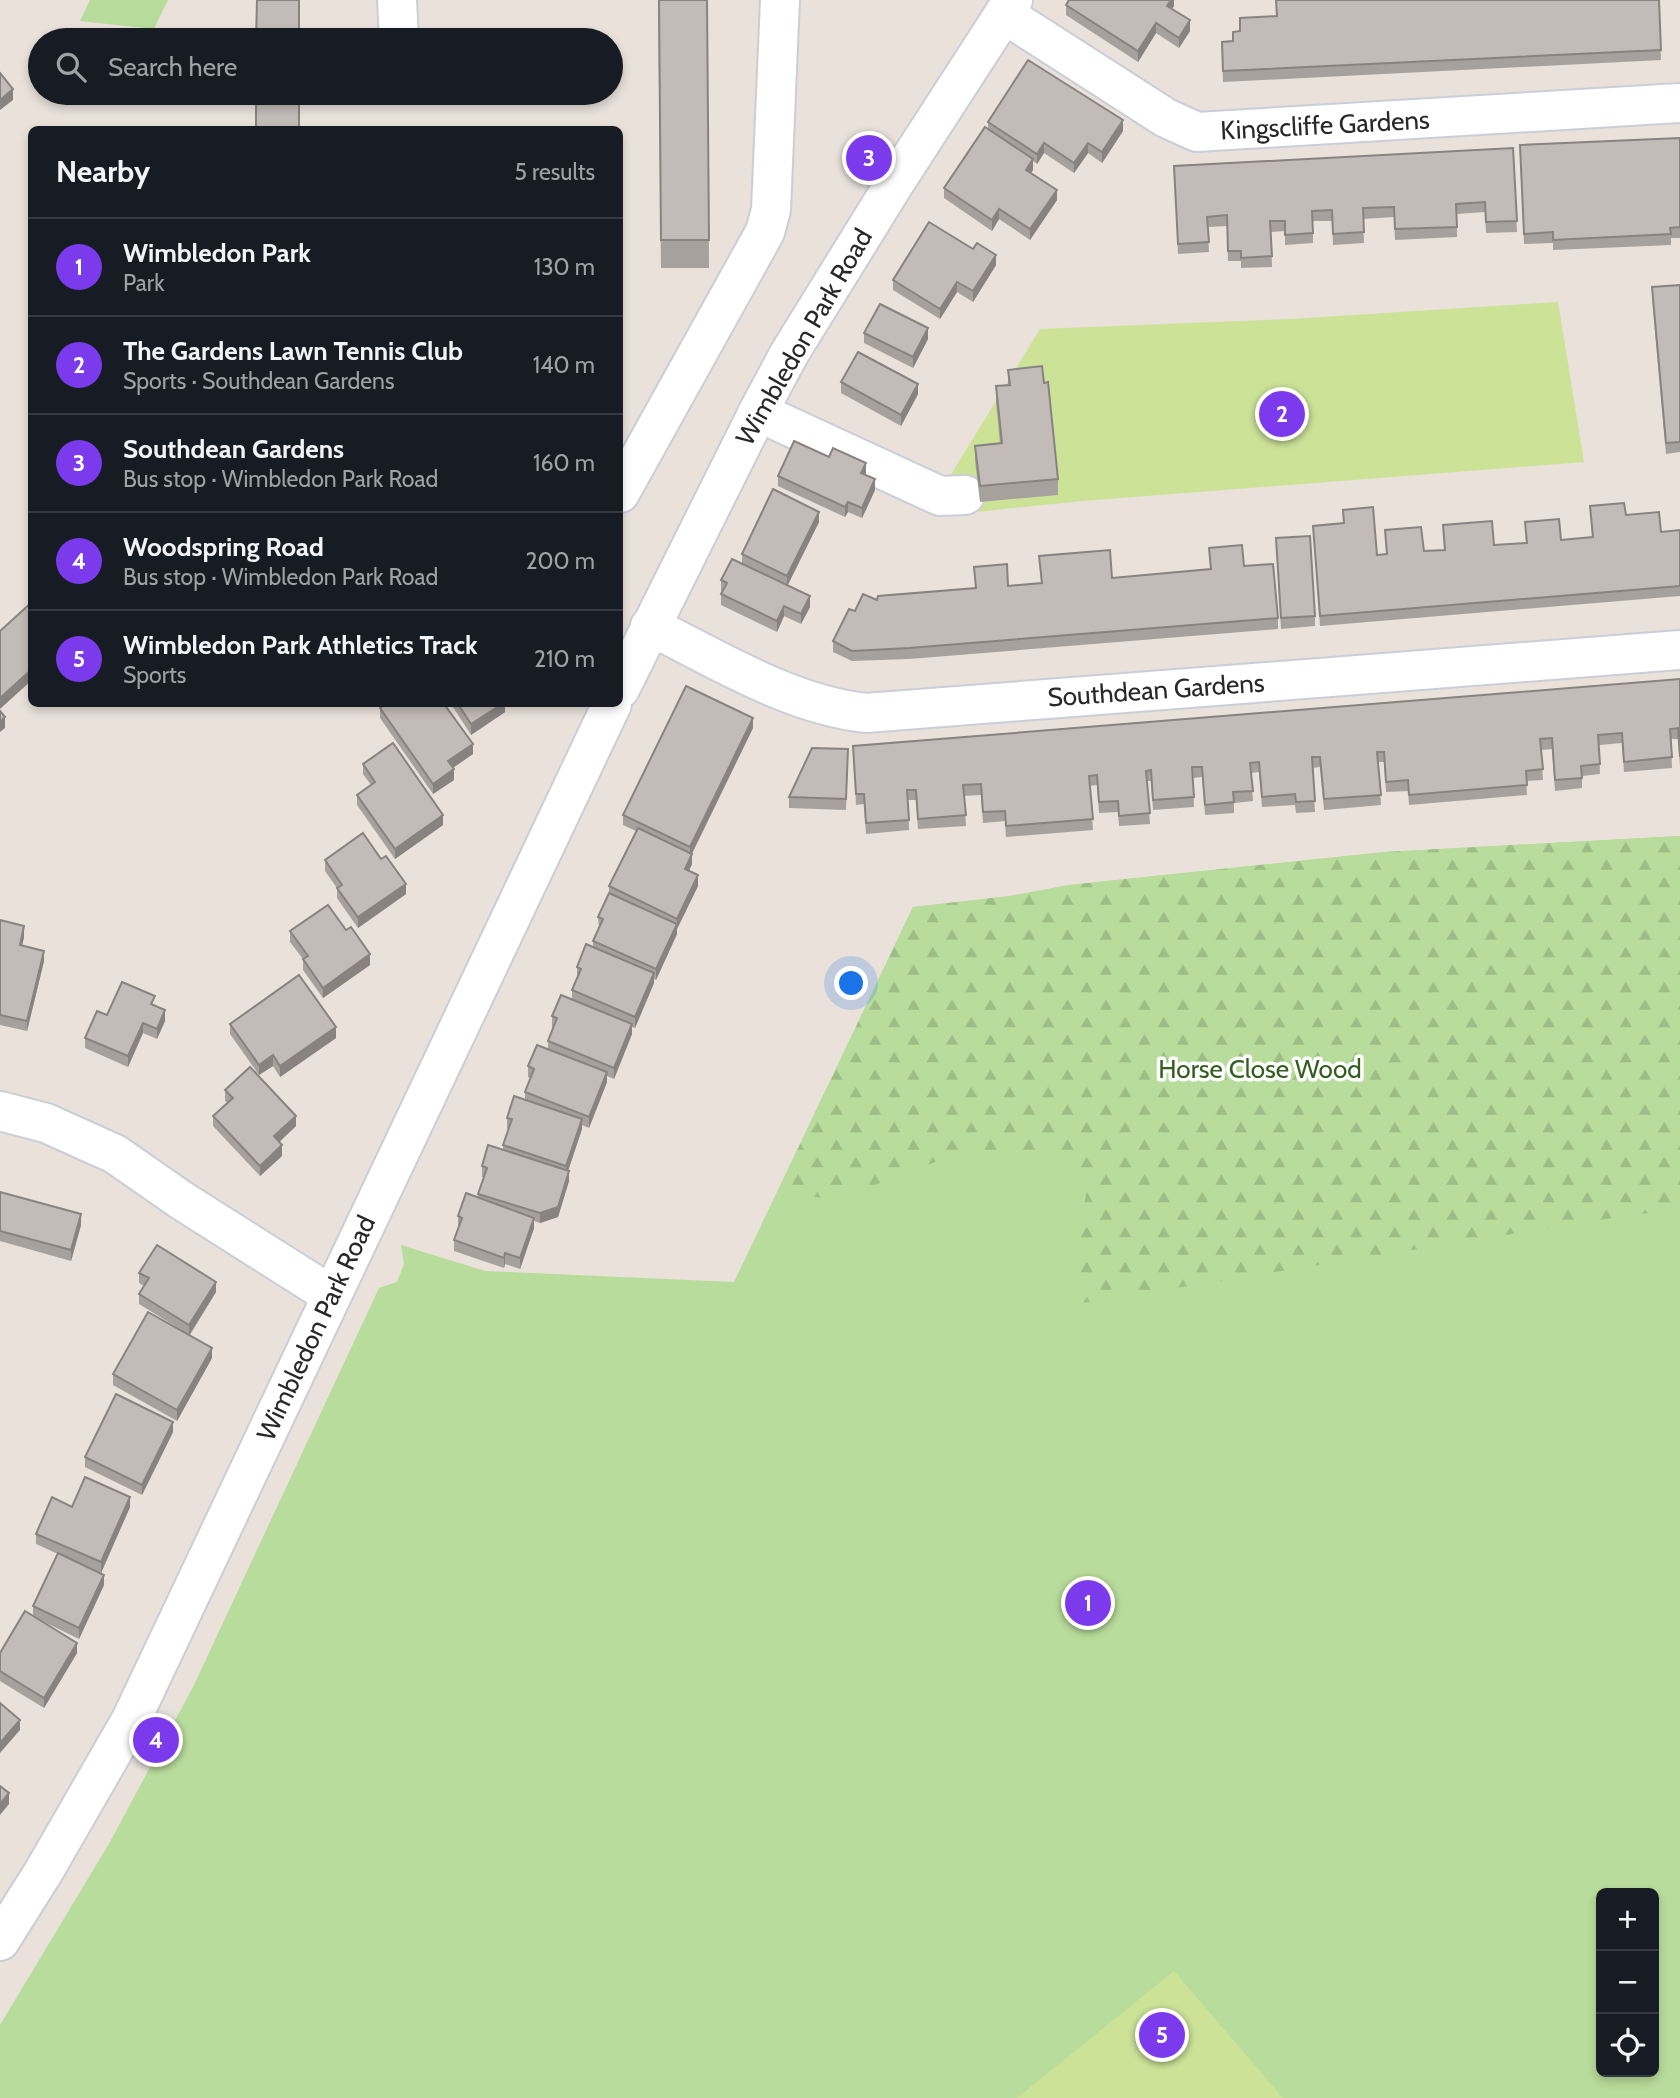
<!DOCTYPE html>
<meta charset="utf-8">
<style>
body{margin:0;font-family:Cabin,sans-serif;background:#20242c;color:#f1f3f6}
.controls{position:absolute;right:21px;bottom:21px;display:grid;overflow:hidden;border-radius:10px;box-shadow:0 4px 10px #0003}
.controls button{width:63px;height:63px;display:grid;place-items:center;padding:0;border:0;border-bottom:2px solid #363941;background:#171b24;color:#f1f3f6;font:35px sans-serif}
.you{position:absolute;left:852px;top:984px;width:24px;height:24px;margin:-18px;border:5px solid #fff;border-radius:50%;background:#1a73e8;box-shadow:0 0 0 10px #1a73e833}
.badge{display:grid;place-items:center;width:46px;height:46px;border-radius:50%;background:#7c3aed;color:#fff;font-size:23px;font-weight:700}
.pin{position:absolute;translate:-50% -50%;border:4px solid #fff;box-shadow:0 2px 7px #0006}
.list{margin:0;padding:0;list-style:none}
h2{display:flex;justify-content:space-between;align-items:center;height:91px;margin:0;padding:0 28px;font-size:30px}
h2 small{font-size:23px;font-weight:400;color:#9ea1a6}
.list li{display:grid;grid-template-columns:46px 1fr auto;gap:21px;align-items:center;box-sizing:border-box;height:98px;padding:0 28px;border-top:2px solid #363941}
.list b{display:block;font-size:26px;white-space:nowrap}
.list p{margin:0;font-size:23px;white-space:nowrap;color:#9ea1a6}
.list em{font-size:23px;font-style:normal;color:#9ea1a6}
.icon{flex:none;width:38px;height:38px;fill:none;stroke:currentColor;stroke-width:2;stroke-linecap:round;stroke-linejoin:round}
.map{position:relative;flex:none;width:1680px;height:2098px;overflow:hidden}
.search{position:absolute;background:#171b24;box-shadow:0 4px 10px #0003;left:28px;top:28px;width:595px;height:77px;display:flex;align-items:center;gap:18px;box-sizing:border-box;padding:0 24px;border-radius:38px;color:#9ea1a6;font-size:26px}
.panel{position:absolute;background:#171b24;box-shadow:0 4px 10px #0003;left:28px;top:126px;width:595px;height:581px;border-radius:10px}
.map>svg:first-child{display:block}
.grass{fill:#b8dc9b;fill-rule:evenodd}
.forest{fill:url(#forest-firs)}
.pitch{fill:#cbe297}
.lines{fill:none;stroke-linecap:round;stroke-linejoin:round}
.minor-casing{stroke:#c9ced9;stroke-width:42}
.minor{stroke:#fff;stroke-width:38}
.wall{fill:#a7a19d}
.shaded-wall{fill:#888380}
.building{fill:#c2bbb7;stroke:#888380;stroke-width:2}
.labels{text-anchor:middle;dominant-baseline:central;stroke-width:7;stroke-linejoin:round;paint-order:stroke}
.street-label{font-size:26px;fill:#282828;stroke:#fff}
.park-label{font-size:26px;fill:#335e1f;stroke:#fff}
</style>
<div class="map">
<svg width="1680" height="2098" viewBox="0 0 1680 2098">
<defs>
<pattern id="forest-firs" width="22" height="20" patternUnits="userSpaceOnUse" patternTransform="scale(1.75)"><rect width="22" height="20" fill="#b8dc9b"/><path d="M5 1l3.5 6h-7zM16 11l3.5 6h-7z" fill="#9ebd86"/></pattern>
</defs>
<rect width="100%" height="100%" fill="#e9e1da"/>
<g class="grass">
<path d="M90 0H168L154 29 80 21Z"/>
<path d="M1680 836V2098H0V2025L110 1842 194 1685 379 1288 397 1282 404 1264 401 1245 485 1271 734 1282 913 907 1010 896 1069 885 1385 852ZM1601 1893H1654V2072H1601Z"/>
</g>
<path class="forest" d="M1680 836V1209L1612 1218 1082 1303 1073 1262 1087 1190 1074 1154 951 1156 835 1200 778 1191 913 907 1010 896 1069 885 1385 852Z"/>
<g class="pitch">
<path d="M1558 302 1584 462 1082 501 937 516 944 486 1040 329 1291 319Z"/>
<path d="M1174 1971 1283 2098H1017Z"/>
</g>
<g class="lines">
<defs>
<g id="minor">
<path d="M397 0 399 40"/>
<path d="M1004 14 1166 118 1197 132 1680 103"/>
<path d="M758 412 940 496 965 495"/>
<path d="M620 493 765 232 771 210 780 0"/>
<path d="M650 626C717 659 790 705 866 713L1680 650"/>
<path d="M620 689 758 412 789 354 894 184 1013 0"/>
<path d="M0 1111 46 1123 115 1154 181 1200 331 1295"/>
<path d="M0 1941 44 1871 131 1720 612 704"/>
</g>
</defs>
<use href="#minor" class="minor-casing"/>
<use href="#minor" class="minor"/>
</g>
<g class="wall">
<path d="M658 0H707L709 268H661Z"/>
<path d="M1174 0V6L1172 9 1190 31 1179 48 1156 33 1138 62 1066 15V5Z"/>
<path d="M1276 0H1659L1661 60 1223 82 1222 52 1233 41 1240 31V18L1276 16Z"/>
<path d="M988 122 1123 131 1102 163 1088 153 1074 173 1044 153 1037 164 1033 161V170L1031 173 1057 200 1030 240 999 219 992 231 944 198V188L988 130Z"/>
<path d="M1680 138V238H1671V245L1553 250V243L1524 244 1520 156Z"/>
<path d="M1513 148 1517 232 1486 233 1485 212 1457 214V237L1395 240 1394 217 1363 219 1364 243 1333 245 1332 221H1313V243L1285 245V231L1271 232 1272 267 1241 268V261H1228L1227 226 1208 227 1209 252 1178 254 1174 166Z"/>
<path d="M973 249 996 265 973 302 957 292 940 319 893 290V280Z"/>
<path d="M1680 285V452L1666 454 1652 298V287Z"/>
<path d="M864 333 928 339 913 368 864 343Z"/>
<path d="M1008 370 1044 383 1058 479V495L980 502 975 461V446L1000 443 996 402V386L1008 385Z"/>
<path d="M841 382 918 394 901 426 841 393Z"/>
<path d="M829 457 866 473 865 475 875 490 862 518 848 512 845 517 778 486V476Z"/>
<path d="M1590 506 1626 515 1661 532 1680 530V596L1320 626 1313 526 1343 523V510L1377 555 1386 554 1385 530 1424 551 1444 550 1443 525 1494 545 1526 543 1525 522 1561 540 1592 537Z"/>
<path d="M819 522 788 585 810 607 801 624 784 616 777 632 721 605V594L723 591H721V580L742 563V554Z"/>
<path d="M1276 538 1315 616V626L1281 629Z"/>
<path d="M1209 548 1244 566 1278 618V629L909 659 852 661 833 652V641L855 611 877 600 975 588 974 567 1008 586 1041 583 1039 556 1112 578 1210 569Z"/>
<path d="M1680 679V767L1678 739H1671L1672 768 1624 772 1622 743 1599 745 1600 774 1582 776V788L1555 791 1552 749 1541 750 1543 780 1526 781 1527 795 1409 805 1408 791 1386 792 1384 762H1378L1381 805 1324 810 1320 767 1312 768 1315 812 1296 813 1295 805 1262 807 1259 772 1251 773 1253 801 1234 803V813L1205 815 1202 777 1193 778 1194 807 1153 810 1151 781H1147L1150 824 1119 826 1118 812 1099 813 1097 785 1090 786 1093 830 1006 837 1005 821 983 823 981 795 964 796 966 826 918 829 916 800H908L909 830 866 834 864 804 856 805 853 746Z"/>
<path d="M451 704H505V712L471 735Z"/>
<path d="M380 708 473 754 453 768 454 780 433 794 380 718Z"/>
<path d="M753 728 692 854V864L689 871 698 886 677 929V934L656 980 654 979V983L635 1028 632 1027V1034L614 1079 607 1076V1082L589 1128 582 1125V1129L568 1171 569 1181 558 1217 540 1223 534 1221V1228L520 1269 505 1264 504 1268 454 1251V1240L459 1227 458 1226V1216L478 1198V1194L484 1177H482V1166L503 1150V1145L508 1129 507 1128V1118L525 1099V1092L530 1078 528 1077V1066L548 1049V1041L553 1027H552V1016L572 1000V990L577 978V967L593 947V941L599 928 598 917 609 894V886L636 831 623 825V815Z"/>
<path d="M848 760 846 810 789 808V797Z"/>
<path d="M363 764 443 825 395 859 357 805V795L371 785 363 774Z"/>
<path d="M325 860 406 894 358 928 337 898V888L325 871Z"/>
<path d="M0 920 24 937 22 945 44 961 27 1031 0 1025Z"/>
<path d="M290 931 370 965 323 998 303 970V959L290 942Z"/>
<path d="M155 1006 165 1021 157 1039 143 1033 128 1067 85 1048V1038L107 1015Z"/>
<path d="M230 1024 336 1038 280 1077 273 1066 259 1075 230 1034Z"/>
<path d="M225 1090 296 1126 279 1142 282 1156 260 1176 213 1126V1116L228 1103 225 1101Z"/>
<path d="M0 1192 81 1225 71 1261 0 1241Z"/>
<path d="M139 1273 216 1292 190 1335 212 1358 177 1421 113 1385V1374L183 1331 139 1304V1294L144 1286 139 1283Z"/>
<path d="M173 1432 142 1495 85 1467V1457Z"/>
<path d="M72 1507H130L101 1573 85 1565 104 1585 79 1639 36 1618 77 1653 44 1708 0 1681V1653L33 1616V1606L58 1554 36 1544V1534Z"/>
</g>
<g class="shaded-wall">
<path d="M1171 0H1174V6L1167 16V6Z"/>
<path d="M1190 20V31L1179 48V38Z"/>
<path d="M1156 23V33L1138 62V51Z"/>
<path d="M13 89V100L0 110V100Z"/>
<path d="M1123 120V131L1102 163V152Z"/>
<path d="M1044 143V153L1037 164V154Z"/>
<path d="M1088 143V153L1074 173V163Z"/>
<path d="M1033 159V170L1026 180V170Z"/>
<path d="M1057 190V200L1030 240V229Z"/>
<path d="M999 209V219L992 231V220Z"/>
<path d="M996 255V265L973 302V291Z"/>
<path d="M957 282V292L940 319V309Z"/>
<path d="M928 328V339L913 368V357Z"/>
<path d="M918 384V394L901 426V415Z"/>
<path d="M866 463V473L861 483V473Z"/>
<path d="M875 479V490L862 518V508Z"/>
<path d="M848 502V512L845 517V507Z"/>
<path d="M819 512V522L787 586V576Z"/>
<path d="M810 596V607L801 624V614Z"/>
<path d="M784 606V616L777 632V621Z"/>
<path d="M32 669V680L0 709V698Z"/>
<path d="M502 704H505V712L471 735V724Z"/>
<path d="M5 717V728L0 732V722Z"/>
<path d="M753 718V728L690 857V847Z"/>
<path d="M473 744V754L448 771V761Z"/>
<path d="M454 769V780L433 794V784Z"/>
<path d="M443 815V825L395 859V849Z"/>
<path d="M692 854V864L685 879V869Z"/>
<path d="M698 875V886L677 929V919Z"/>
<path d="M406 884V894L358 928V917Z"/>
<path d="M677 924V934L656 980V969Z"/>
<path d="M24 926V937L20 955V945Z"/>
<path d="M44 951V961L27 1031V1021Z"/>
<path d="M370 954V965L323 998V988Z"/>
<path d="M654 973V983L635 1028V1017Z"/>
<path d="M165 1010V1021L157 1039V1029Z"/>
<path d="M143 1023V1033L128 1067V1056Z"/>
<path d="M632 1024V1034L614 1079V1068Z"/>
<path d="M336 1027V1038L280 1077V1066Z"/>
<path d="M273 1055V1066L259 1075V1065Z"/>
<path d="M607 1072V1082L589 1128V1117Z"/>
<path d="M296 1116V1126L274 1147V1136Z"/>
<path d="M582 1119V1129L566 1177V1166Z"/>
<path d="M282 1145V1156L260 1176V1166Z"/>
<path d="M569 1171V1181L558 1217 540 1223V1213Z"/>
<path d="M81 1214V1225L71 1261V1250Z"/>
<path d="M534 1218V1228L520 1269V1258Z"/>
<path d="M505 1253V1264L504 1268V1258Z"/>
<path d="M216 1282V1292L189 1335V1325Z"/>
<path d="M212 1348V1358L177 1421V1410Z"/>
<path d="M173 1422V1432L142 1495V1485Z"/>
<path d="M130 1497V1507L101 1573V1562Z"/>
<path d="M104 1575V1585L79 1639V1628Z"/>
<path d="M77 1643V1653L44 1708V1698Z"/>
<path d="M20 1720V1730L0 1753V1743Z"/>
<path d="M9 1793V1804L0 1815V1804Z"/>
</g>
<g class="building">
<path d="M257 0H299V40H256Z"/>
<path d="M659 0H707L709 240H661Z"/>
<path d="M1069 0H1171L1167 6 1190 20 1179 38 1156 23 1138 51 1066 5Z"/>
<path d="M1276 0H1659L1661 50 1223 71 1222 42 1233 41V32L1240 31V18L1277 16Z"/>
<path d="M1028 60 1123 120 1102 152 1088 143 1074 163 1044 143 1037 154 988 122Z"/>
<path d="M0 73 13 89 0 100Z"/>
<rect x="256" y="93" width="43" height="37"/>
<path d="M985 127 1033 159 1026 170 1057 190 1030 229 999 209 992 220 944 188Z"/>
<path d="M1680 138V227L1670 228 1671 234 1553 240V232L1524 234 1520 145Z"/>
<path d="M1513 148 1517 221 1486 222 1485 202 1456 204 1457 227 1395 229 1394 207 1363 208 1364 232 1333 234 1332 210 1312 211 1313 233 1285 235V221H1270L1272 256 1241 258V251H1228L1227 215 1207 217 1209 242 1178 244 1174 166Z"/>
<path d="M929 222 973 249 977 243 996 255 973 291 957 282 940 309 893 280Z"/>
<path d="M1680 285V442L1666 443 1652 287Z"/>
<path d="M880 304 928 328 913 357 864 333Z"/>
<path d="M858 352 918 384 901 415 841 382Z"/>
<path d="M1042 366 1044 383 1048 382 1058 479 980 486 975 446 1002 443 996 386 1010 385 1008 370Z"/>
<path d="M794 441 829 457 833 448 866 463 861 473 875 479 862 508 848 502 845 507 778 476Z"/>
<path d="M773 489 819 512 787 576 742 554Z"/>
<path d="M1624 503 1626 515 1659 512 1661 532 1680 530V586L1320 616 1313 526 1344 523 1343 510 1373 507 1377 555 1387 554 1385 530 1421 527 1424 551 1445 550 1443 525 1492 521 1494 545 1527 543 1525 522 1559 519 1561 540 1593 537 1590 506Z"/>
<path d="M1310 536 1315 616 1281 618 1276 538Z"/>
<path d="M1242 545 1244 566 1273 564 1278 618 909 648 852 651 833 641 849 609 855 611 863 594 877 600 878 596 976 588 974 567 1007 564 1008 586 1042 583 1039 556 1110 550 1112 578 1211 569 1209 548Z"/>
<path d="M732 559 810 596 801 614 784 606 777 621 721 594 727 583 721 580Z"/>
<path d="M32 602V669L0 698V631Z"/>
<path d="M1680 679V757L1678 728 1670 729 1672 757 1624 762 1622 733 1598 735 1600 764 1581 766 1582 778 1555 780 1552 738 1540 739 1543 769 1526 771 1527 785 1409 795 1408 780 1386 782 1384 752H1377L1381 795 1324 799 1320 757H1312L1315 801 1296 802 1295 794 1262 797 1259 762 1250 763 1253 791 1233 792 1234 802 1205 805 1202 767H1192L1194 797 1153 800 1151 770 1146 771 1150 813 1119 816 1118 801 1099 802 1097 775 1089 776 1093 819 1006 826 1005 811 983 812 981 784 963 785 966 815 918 819 916 790H907L909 820 866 823 864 794H856L853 746Z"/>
<path d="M686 686 753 718 690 847 623 815Z"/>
<path d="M386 704H444L473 744 448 761 454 769 433 784 380 708Z"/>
<path d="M458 704H502L471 724Z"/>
<path d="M0 711 5 717 0 722Z"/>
<path d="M393 743 443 815 395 849 357 795 375 782 363 764Z"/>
<path d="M812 748 848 749 846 799 789 797Z"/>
<path d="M638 828 692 854 685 869 698 875 677 919 609 886Z"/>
<path d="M363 833 381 859 386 856 406 884 358 917 337 888 342 885 325 860Z"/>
<path d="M609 893 677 924 656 969 593 941 603 919 598 917Z"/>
<path d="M328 905 346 930 351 927 370 954 323 988 303 959 308 956 290 931Z"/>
<path d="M0 920 24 926 20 945 44 951 27 1021 0 1015Z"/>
<path d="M586 944 654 973 635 1017 572 990 581 969 577 967Z"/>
<path d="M299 975 336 1027 280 1066 273 1055 259 1065 230 1024Z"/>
<path d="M122 982 155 996 151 1004 165 1010 157 1029 143 1023 128 1056 85 1038 97 1011 107 1015Z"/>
<path d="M561 995 632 1024 614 1068 548 1041 557 1018 552 1016Z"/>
<path d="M537 1045 607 1072 589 1117 525 1092 534 1069 528 1066Z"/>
<path d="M250 1067 296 1116 274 1136 282 1145 260 1166 213 1116 233 1098 225 1090Z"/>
<path d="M514 1096 582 1119 566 1166 503 1145 512 1119 507 1118Z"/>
<path d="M488 1145 569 1171 558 1207 540 1213 478 1194 487 1168 482 1166Z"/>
<path d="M0 1192 81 1214 71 1250 0 1231Z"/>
<path d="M466 1193 534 1218 520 1258 505 1253 504 1258 454 1240 462 1218 458 1216Z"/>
<path d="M157 1245 216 1282 189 1325 139 1294 149 1278 139 1273Z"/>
<path d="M148 1312 212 1348 177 1410 113 1374Z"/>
<path d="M116 1394 173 1422 142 1485 85 1457Z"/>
<path d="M85 1477 130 1497 101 1562 36 1534 52 1497 72 1507Z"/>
<path d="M58 1553 104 1575 79 1628 33 1606Z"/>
<path d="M25 1611 77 1643 44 1698 0 1671V1653Z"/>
<path d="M0 1703 20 1720 0 1743Z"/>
<path d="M0 1786 9 1793 0 1804Z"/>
</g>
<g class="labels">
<g class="street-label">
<text transform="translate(1325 125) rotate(-3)">Kingscliffe Gardens</text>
<text transform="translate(804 337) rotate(-60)">Wimbledon Park Road</text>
<text transform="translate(1156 690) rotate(-4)">Southdean Gardens</text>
<text transform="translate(316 1328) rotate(-65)">Wimbledon Park Road</text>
</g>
<g class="park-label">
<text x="1260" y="1069">Horse Close Wood</text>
</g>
</g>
</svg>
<div class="controls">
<button>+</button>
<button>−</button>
<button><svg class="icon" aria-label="locate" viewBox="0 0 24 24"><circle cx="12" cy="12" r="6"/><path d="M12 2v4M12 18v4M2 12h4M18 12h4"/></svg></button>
</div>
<div class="you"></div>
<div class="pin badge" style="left:1088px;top:1603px">1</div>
<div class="pin badge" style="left:1282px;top:414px">2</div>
<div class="pin badge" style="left:869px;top:158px">3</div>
<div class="pin badge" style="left:156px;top:1740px">4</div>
<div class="pin badge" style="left:1162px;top:2035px">5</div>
<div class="search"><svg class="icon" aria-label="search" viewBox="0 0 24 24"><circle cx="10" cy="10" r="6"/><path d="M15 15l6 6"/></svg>Search here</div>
<section class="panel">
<h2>Nearby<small>5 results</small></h2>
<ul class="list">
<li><span class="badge">1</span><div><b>Wimbledon Park</b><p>Park</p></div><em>130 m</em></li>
<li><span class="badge">2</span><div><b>The Gardens Lawn Tennis Club</b><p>Sports · Southdean Gardens</p></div><em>140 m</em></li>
<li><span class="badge">3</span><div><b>Southdean Gardens</b><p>Bus stop · Wimbledon Park Road</p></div><em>160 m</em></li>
<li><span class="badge">4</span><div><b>Woodspring Road</b><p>Bus stop · Wimbledon Park Road</p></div><em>200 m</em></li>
<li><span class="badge">5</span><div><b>Wimbledon Park Athletics Track</b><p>Sports</p></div><em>210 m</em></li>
</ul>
</section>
</div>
